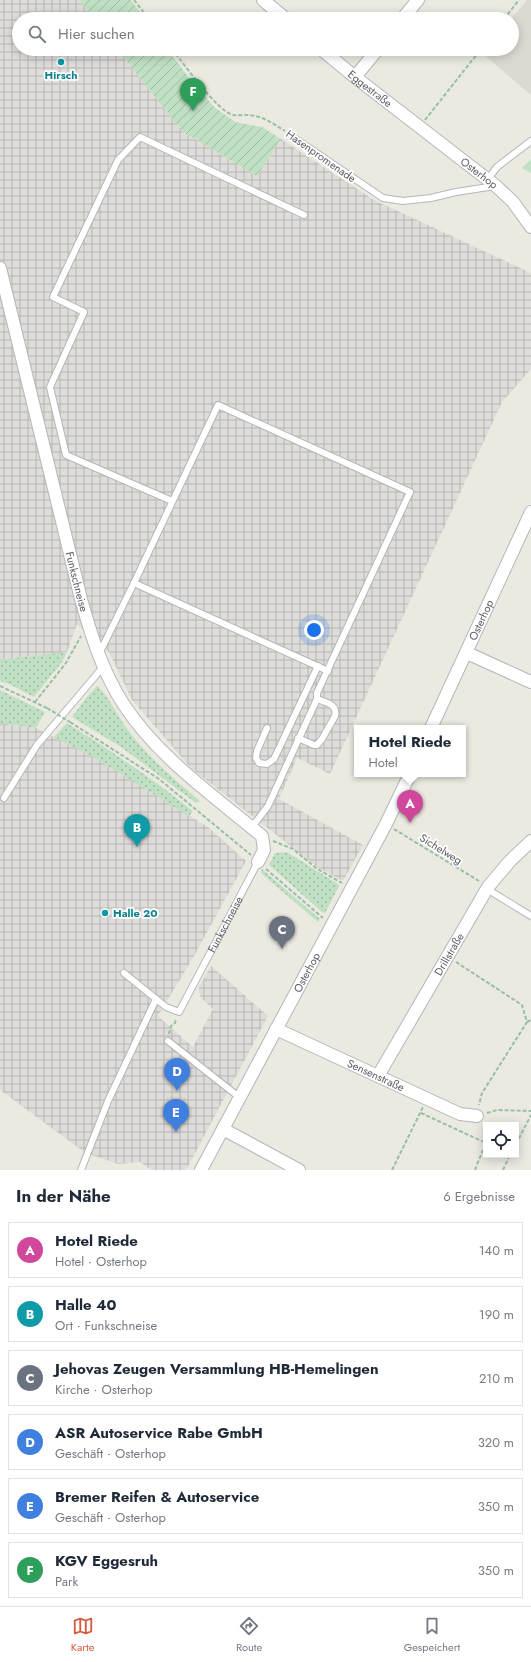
<!DOCTYPE html>
<html lang="de">
<meta charset="utf-8">
<style>
body{margin:0;font-family:Jost,sans-serif;background:#f2f2f3;color:#1f2937}
.controls{position:absolute;right:12px;bottom:12px;display:grid;overflow:hidden;border-radius:0px;box-shadow:0 2px 10px #0003}
.controls button{width:36px;height:36px;display:grid;place-items:center;padding:0;border:0;border-bottom:1px solid #e0e1e3;background:#fff;color:#1f2937;font:20px sans-serif}
.you{position:absolute;left:314px;top:630px;width:14px;height:14px;margin:-10px;border:3px solid #fff;border-radius:50%;background:#1a73e8;box-shadow:0 0 0 6px #1a73e833}
.badge{display:grid;place-items:center;width:26px;height:26px;border-radius:50%;background:#d6583d;color:#fff;font-size:13px;font-weight:700}
.pin{position:absolute;translate:-50% -33px;filter:drop-shadow(0 1px 2px #0008)}
.pin::after{content:'';position:absolute;top:21px;width:14px;height:12px;background:inherit;clip-path:polygon(0 0,100% 0,50% 100%)}
.popup{position:absolute;left:354px;top:725px;width:112px;height:52px;box-sizing:border-box;display:grid;place-content:center;border-radius:0px;background:#fff;filter:drop-shadow(0 1px 3px #0005);font-size:13px;white-space:nowrap;color:#747a83}
.popup b{font-size:15px;color:#1f2937}
.popup::after{content:'';position:absolute;left:50%;top:100%;margin-left:-8px;border:8px solid transparent;border-top-color:#fff}
.list{margin:0;padding:0;list-style:none}
h2{display:flex;justify-content:space-between;align-items:center;height:52px;margin:0;padding:0 16px;font-size:17px}
h2 small{font-size:13px;font-weight:400;color:#747a83}
.list li{display:grid;grid-template-columns:26px 1fr auto;gap:12px;align-items:center;box-sizing:border-box;height:56px;margin:0 8px 8px;padding:0 8px;border:1px solid #e0e1e3;border-radius:0px}
.list b{display:block;font-size:15px;white-space:nowrap}
.list p{margin:0;font-size:13px;white-space:nowrap;color:#747a83}
.list em{font-size:13px;font-style:normal;color:#747a83}
.icon{flex:none;width:22px;height:22px;fill:none;stroke:currentColor;stroke-width:2;stroke-linecap:round;stroke-linejoin:round}
.map{position:relative;flex:none;width:531px;height:1170px;overflow:hidden}
.search{position:absolute;background:#fff;box-shadow:0 2px 10px #0003;left:12px;right:12px;top:12px;height:44px;display:flex;align-items:center;gap:10px;box-sizing:border-box;padding:0 14px;border-radius:22px;color:#747a83;font-size:15px}
.sheet{height:436px;background:#fff}
nav{display:flex;justify-content:space-around;align-items:center;box-sizing:border-box;height:56px;border-top:1px solid #e0e1e3;background:#fff;font-size:11px;color:#747a83}
nav a{display:grid;justify-items:center;gap:2px}
nav .on{color:#d6583d}
.map>svg:first-child{display:block}
.industrial{fill:url(#industrial-grid)}
.education{fill:#dbd9d0}
.grass{fill:url(#grass-dots)}
.park{fill:#c0e0c3}
.garden{fill:url(#garden-furrows)}
.lines{fill:none;stroke-linecap:round;stroke-linejoin:round}
.service-casing{stroke:#b4b6bb;stroke-width:8}
.minor-casing{stroke:#b4b6bb;stroke-width:14}
.path{stroke:#99bea8;stroke-width:2;stroke-dasharray:4 2;stroke-linecap:butt}
.service{stroke:#fff;stroke-width:6}
.minor{stroke:#fff;stroke-width:12}
.path-bridge{stroke:#99bea8;stroke-width:2;stroke-dasharray:4 2;stroke-linecap:butt}
.culture-dot{fill:#0f9aa8;stroke:#fff;stroke-width:1.5}
.labels{text-anchor:middle;dominant-baseline:central;stroke-width:3.5;stroke-linejoin:round;paint-order:stroke}
.culture-label{font-size:11px;font-weight:bold;fill:#0d838f;stroke:#fff}
.street-label{font-size:11px;fill:#5a5c61;stroke:#fff}
</style>
<div class="map">
<svg width="531" height="1170" viewBox="0 0 531 1170">
<defs>
<pattern id="industrial-grid" width="8" height="8" patternUnits="userSpaceOnUse"><rect width="8" height="8" fill="#dfddd9"/><path d="M0 4h8M4 0v8" fill="none" stroke="#b8b6b3"/></pattern>
<pattern id="grass-dots" width="8" height="8" patternUnits="userSpaceOnUse"><rect width="8" height="8" fill="#c0e0c3"/><path d="M2 2h.1M6 6h.1" fill="none" stroke="#9fb9a2" stroke-width="1.8" stroke-linecap="round"/></pattern>
<pattern id="garden-furrows" width="10" height="10" patternUnits="userSpaceOnUse"><rect width="10" height="10" fill="#c0e0c3"/><path d="M-1 1l2-2M0 10L10 0M9 11l2-2" fill="none" stroke="#9fb9a2"/></pattern>
</defs>
<rect width="100%" height="100%" fill="#ebeae1"/>
<g class="industrial">
<path d="M0 0H80L94 19H19V49H117L183 132 257 176 281 139 374 200 531 273V369L502 402 330 774 297 758 279 799 363 845 343 881 317 867 191 768 132 700 109 652 77 624 67 652 0 660Z"/>
<path d="M0 723 36 728 97 759 208 827 246 861 194 956 158 1016 193 1047 213 1009 201 998 199 992V987L211 966 268 1016 186 1170H151L140 1162 118 1164 92 1155 83 1151 0 1090Z"/>
</g>
<path class="education" d="M527 0H531V95L483 54 487 49H512L511 19Z"/>
<g class="grass">
<path d="M67 652 62 662 34 697 9 684 0 681V660Z"/>
<path d="M97 686C103 688 120 719 125 726 145 755 173 778 200 801L196 803 121 747 72 717 86 698Z"/>
<path d="M0 690 45 712 36 728 0 723Z"/>
<path d="M67 723C111 751 153 779 193 811L189 816 97 759 54 737Z"/>
<path d="M287 852 338 884 339 886 325 913 322 912 269 865 275 853Z"/>
<path d="M262 869 320 919 318 922 261 873Z"/>
</g>
<path class="park" d="M531 159V173L522 168Z"/>
<g class="garden">
<path d="M80 0H131L145 19H94Z"/>
<path d="M117 49H167L190 79 214 107 235 122 262 127 281 139 257 176 183 132Z"/>
</g>
<g class="lines">
<defs>
<g id="service">
<path d="M290 135 383 198 403 201 431 198 456 192 495 186"/>
<path d="M488 179 497 167 531 141"/>
<path d="M172 501 66 455 50 387 84 312 53 297 118 160 140 137 304 215"/>
<path d="M134 583 328 671"/>
<path d="M99 654 134 583 218 405 410 492 317 693V699L268 806 252 827"/>
<path d="M267 728 257 751 256 758 259 763 267 764 274 759 318 666"/>
<path d="M298 738 314 745H317L322 739 335 716C338 704 325 702 317 699"/>
<path d="M4 798 37 745 103 667"/>
<path d="M487 889 531 916"/>
<path id="s1" d="M124 973 166 1007 179 1012 258 862"/>
<path d="M168 1041 239 1097"/>
<path d="M81 1170 108 1101 156 999"/>
</g>
<g id="minor">
<path d="M263 0 286 19"/>
<path d="M402 19 418 0"/>
<path id="s2" d="M321 49 355 77 496 186 513 202 531 227"/>
<path d="M355 77 378 49"/>
<path id="s3" d="M0 268 81 599C91 635 103 673 124 705 159 758 214 796 262 836L264 850 258 862"/>
<path d="M467 653 531 682"/>
<path id="s4" d="M431 728 531 512"/>
<path id="s5" d="M276 1029 460 1114 477 1116"/>
<path id="s6" d="M378 1076 488 887 510 861 531 841"/>
<path d="M223 1129 299 1170"/>
<path id="s7" d="M201 1170 386 824 410 774"/>
</g>
</defs>
<use href="#service" class="service-casing"/>
<use href="#minor" class="minor-casing"/>
<g class="path">
<path d="M134 0 149 19"/>
<path d="M504 19 519 0"/>
<path d="M172 49C184 64 216 110 233 115 240 116 248 114 255 116 266 118 275 125 285 131"/>
<path d="M425 120 481 49"/>
<path d="M0 686 47 708"/>
<path d="M35 702 66 663 81 636"/>
<path d="M70 722 159 779 251 855"/>
<path d="M394 829 479 881"/>
<path d="M273 841 293 849 316 868 342 883"/>
<path d="M266 869 323 918"/>
<path d="M456 962 522 1005 527 1022 482 1093 479 1105"/>
<path d="M527 1022 531 1020"/>
<path d="M169 1034 171 1026 175 1023 176 1019"/>
<path d="M421 1113 486 1143"/>
<path d="M487 1113 497 1110 531 1111"/>
<path d="M516 1144 531 1115"/>
<path d="M392 1170 423 1107"/>
<path d="M475 1170 486 1142"/>
<path d="M503 1170 510 1155"/>
</g>
<use href="#service" class="service"/>
<use href="#minor" class="minor"/>
<path class="path-bridge" d="M47 708 70 722"/>
</g>
<g class="culture-dot">
<circle cx="61" cy="62" r="4"/>
<circle cx="105" cy="913" r="4"/>
</g>
<g class="labels">
<g class="culture-label">
<text x="61" y="75">Hirsch</text>
<text x="113" y="913" text-anchor="start">Halle 20</text>
</g>
<g class="street-label">
<text stroke="none"><textPath href="#s2" startOffset="63">Eggestraße</textPath></text>
<text transform="translate(321 156) rotate(35)">Hasenpromenade</text>
<text stroke="none"><textPath href="#s2" startOffset="201">Osterhop</textPath></text>
<text stroke="none"><textPath href="#s3" startOffset="323">Funkschneise</textPath></text>
<text stroke="none"><textPath href="#s4" startOffset="119">Osterhop</textPath></text>
<text transform="translate(441 849) rotate(32)">Sichelweg</text>
<text stroke="none"><textPath href="#s1" startOffset="167">Funkschneise</textPath></text>
<text stroke="none"><textPath href="#s6" startOffset="141">Drillstraße</textPath></text>
<text stroke="none"><textPath href="#s7" startOffset="224">Osterhop</textPath></text>
<text stroke="none"><textPath href="#s5" startOffset="110">Sensenstraße</textPath></text>
</g>
</g>
</svg>
<div class="controls">
<button><svg class="icon" aria-label="locate" viewBox="0 0 24 24"><circle cx="12" cy="12" r="6"/><path d="M12 2v4M12 18v4M2 12h4M18 12h4"/></svg></button>
</div>
<div class="you"></div>
<div class="pin badge" style="left:410px;top:823px;background:#d1479c">A</div>
<div class="popup"><b>Hotel Riede</b>Hotel</div>
<div class="pin badge" style="left:137px;top:847px;background:#0f9aa8">B</div>
<div class="pin badge" style="left:282px;top:949px;background:#6b7280">C</div>
<div class="pin badge" style="left:177px;top:1091px;background:#3f7fe0">D</div>
<div class="pin badge" style="left:176px;top:1132px;background:#3f7fe0">E</div>
<div class="pin badge" style="left:193px;top:111px;background:#2e9e5b">F</div>
<div class="search"><svg class="icon" aria-label="search" viewBox="0 0 24 24"><circle cx="10" cy="10" r="6"/><path d="M15 15l6 6"/></svg>Hier suchen</div>
</div>
<section class="sheet">
<h2>In der Nähe<small>6 Ergebnisse</small></h2>
<ul class="list">
<li><span class="badge" style="background:#d1479c">A</span><div><b>Hotel Riede</b><p>Hotel · Osterhop</p></div><em>140 m</em></li>
<li><span class="badge" style="background:#0f9aa8">B</span><div><b>Halle 40</b><p>Ort · Funkschneise</p></div><em>190 m</em></li>
<li><span class="badge" style="background:#6b7280">C</span><div><b>Jehovas Zeugen Versammlung HB-Hemelingen</b><p>Kirche · Osterhop</p></div><em>210 m</em></li>
<li><span class="badge" style="background:#3f7fe0">D</span><div><b>ASR Autoservice Rabe GmbH</b><p>Geschäft · Osterhop</p></div><em>320 m</em></li>
<li><span class="badge" style="background:#3f7fe0">E</span><div><b>Bremer Reifen &amp; Autoservice</b><p>Geschäft · Osterhop</p></div><em>350 m</em></li>
<li><span class="badge" style="background:#2e9e5b">F</span><div><b>KGV Eggesruh</b><p>Park</p></div><em>350 m</em></li>
</ul>
</section>
<nav>
<a class="on"><svg class="icon" aria-label="map" viewBox="0 0 24 24"><path d="M3 6l6-2 6 2 6-2v14l-6 2-6-2-6 2zM9 4v14M15 6v14"/></svg>Karte</a>
<a><svg class="icon" aria-label="directions" viewBox="0 0 24 24"><path d="M12 3l9 9-9 9-9-9zM9 14v-3h6M13 9l2 2-2 2"/></svg>Route</a>
<a><svg class="icon" aria-label="saved" viewBox="0 0 24 24"><path d="M7 4h10v16l-5-4-5 4z"/></svg>Gespeichert</a>
</nav>
